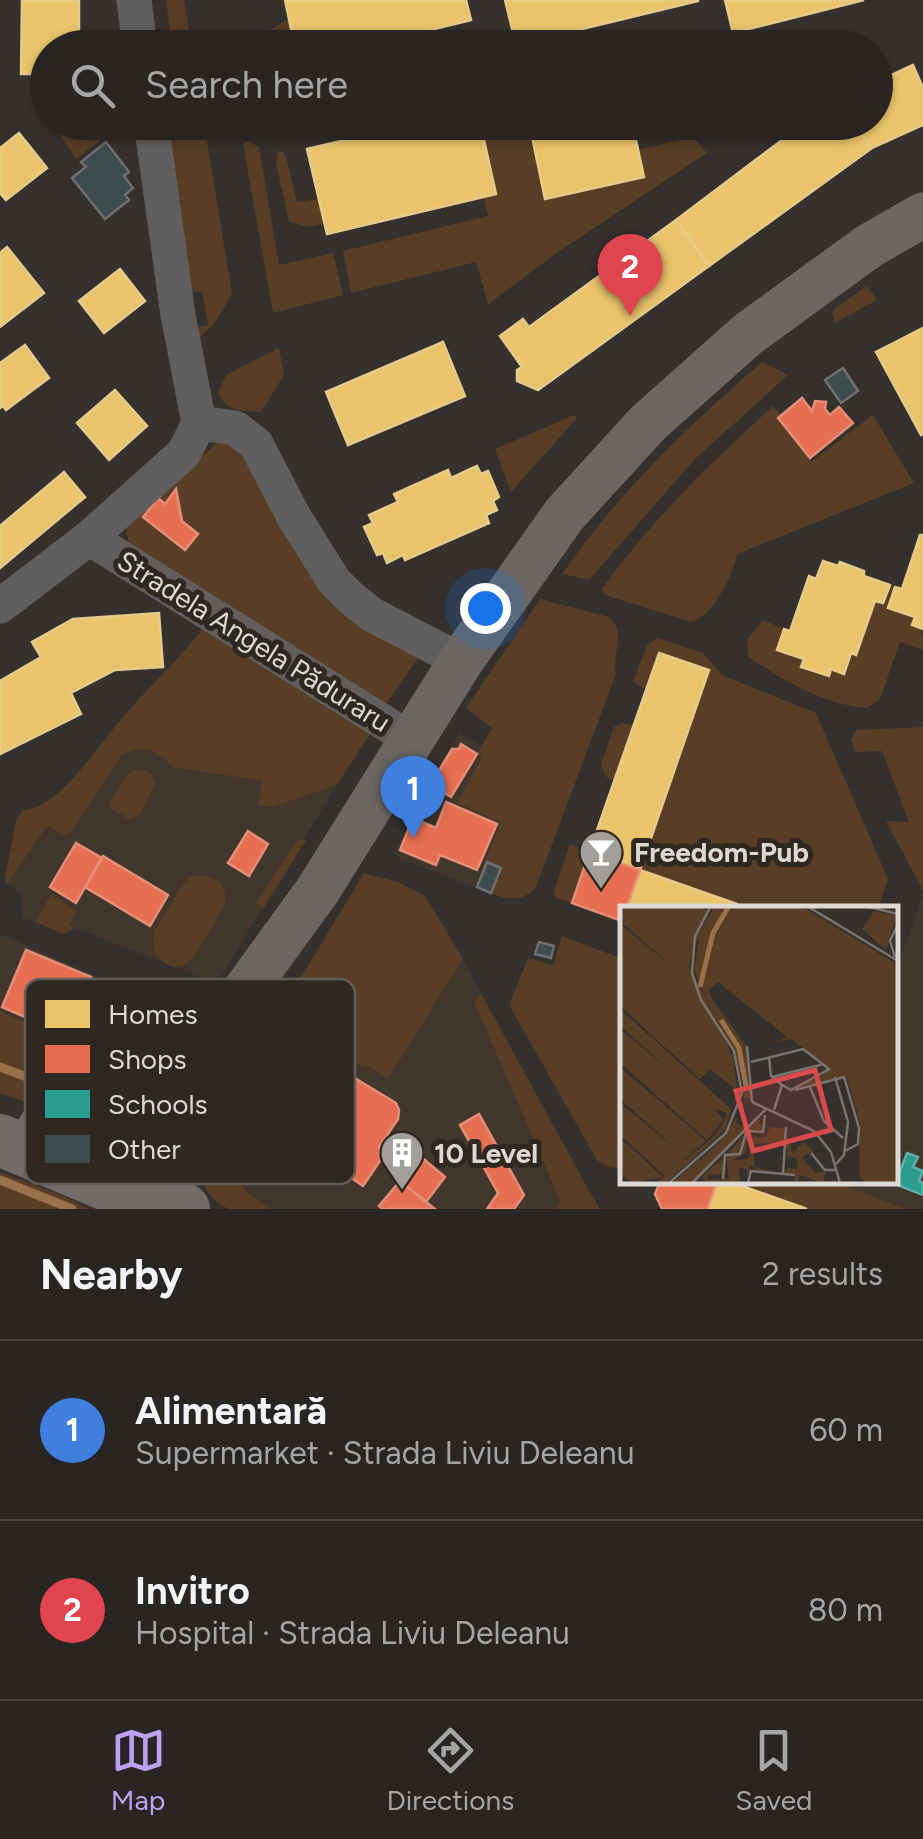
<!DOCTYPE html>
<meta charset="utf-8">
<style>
body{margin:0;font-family:Figtree,sans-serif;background:#302d2a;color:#f1f3f6}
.you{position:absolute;left:485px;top:608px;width:35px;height:35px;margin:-25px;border:8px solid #fff;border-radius:50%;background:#1a73e8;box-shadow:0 0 0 15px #1a73e833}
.badge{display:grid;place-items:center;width:65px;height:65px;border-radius:50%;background:#bca0f2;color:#fff;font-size:32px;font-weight:700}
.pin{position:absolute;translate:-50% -82px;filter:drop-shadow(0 2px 5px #0008)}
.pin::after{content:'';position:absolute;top:52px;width:35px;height:30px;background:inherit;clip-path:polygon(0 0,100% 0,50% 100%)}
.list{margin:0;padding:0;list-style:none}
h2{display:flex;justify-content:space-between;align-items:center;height:130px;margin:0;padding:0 40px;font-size:42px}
h2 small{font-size:32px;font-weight:400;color:#a5a5a5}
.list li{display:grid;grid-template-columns:65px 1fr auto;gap:30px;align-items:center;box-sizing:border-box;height:180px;padding:0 40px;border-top:2px solid #444240}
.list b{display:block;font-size:38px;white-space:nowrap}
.list p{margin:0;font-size:32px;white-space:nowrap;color:#a5a5a5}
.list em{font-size:32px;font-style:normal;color:#a5a5a5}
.icon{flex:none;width:55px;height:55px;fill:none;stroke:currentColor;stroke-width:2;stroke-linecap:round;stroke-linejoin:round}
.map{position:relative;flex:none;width:923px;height:1209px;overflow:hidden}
.search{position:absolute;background:#282522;box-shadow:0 2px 8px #0004;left:30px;right:30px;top:30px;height:110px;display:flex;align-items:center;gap:25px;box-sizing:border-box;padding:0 35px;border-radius:55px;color:#a5a5a5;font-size:38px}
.sheet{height:490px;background:#282522}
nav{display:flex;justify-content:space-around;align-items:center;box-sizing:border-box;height:140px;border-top:2px solid #444240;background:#282522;font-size:28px;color:#a5a5a5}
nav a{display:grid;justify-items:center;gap:5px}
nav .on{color:#bca0f2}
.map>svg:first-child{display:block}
.built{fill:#42372d}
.green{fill:#573e25}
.homes{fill:#e9c46a;stroke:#e5ca8a;stroke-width:2.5}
.shops{fill:#e76f51;stroke:#e48e78;stroke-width:2.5}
.schools{fill:#2a9d8f;stroke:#60afa4;stroke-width:2.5}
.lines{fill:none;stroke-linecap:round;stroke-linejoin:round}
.stream{stroke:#99714b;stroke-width:9}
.building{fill:#3e4c4d;stroke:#6e6f6e;stroke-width:2.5}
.minor{stroke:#615f5e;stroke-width:35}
.major{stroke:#6a6765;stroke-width:45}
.highway{stroke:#6f6c6a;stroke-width:52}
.labels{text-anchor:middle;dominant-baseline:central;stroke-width:10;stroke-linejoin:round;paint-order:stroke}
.street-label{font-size:28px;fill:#ddd8d4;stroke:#2e2821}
.poi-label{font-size:28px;font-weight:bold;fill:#ddd8d4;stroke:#2e2821;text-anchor:start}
.inset-river{fill:none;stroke:#99714b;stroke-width:5}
.inset-road{fill:none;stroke:#787470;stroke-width:2.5}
.view{fill:#d74b4a;fill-opacity:0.15;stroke:#d74b4a;stroke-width:5}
.inset-edge{fill:none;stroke:#ddd8d4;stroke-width:5}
.key{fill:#2e2821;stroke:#635d57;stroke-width:2.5}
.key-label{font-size:28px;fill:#ddd8d4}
</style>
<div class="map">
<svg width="923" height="1209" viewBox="0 0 923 1209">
<rect width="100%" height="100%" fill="#35312e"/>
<g class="built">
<path d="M459 733 481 746 477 753 482 756 501 822 475 887 401 859 394 853Z"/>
<path d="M139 749 154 751 173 767 263 781 259 805 273 807 337 785 217 983 75 928 63 934 22 917 20 892 7 885 47 826 64 835 122 755Z"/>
<path d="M923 896V1209H906L834 1182H896V971Z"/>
<path d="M0 934 122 988 152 1014 145 1018 120 1064 0 1011Z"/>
<path d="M463 959 481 993 474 1002 560 1202 555 1209H270L246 1191 201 1141 263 1040 373 1069 388 1078Z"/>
</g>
<g class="green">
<path d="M166 0H184L192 47H163L171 39Z"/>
<path d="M289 19 295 47 261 46 260 35Z"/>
<path d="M111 123H123L76 159 59 133 76 124 89 141Z"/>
<path d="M162 123H204L232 294 214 324 195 341 193 328 208 325 202 291 188 293Z"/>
<path d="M480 123H529L546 199 644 177 638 150 693 137 707 153 558 252 488 304 476 262 351 293 343 251 488 216 484 197 496 194Z"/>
<path d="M247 141 259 147 279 265 333 253 343 295 273 313 243 144Z"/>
<path d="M278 151 283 152 286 157 297 202 319 199 324 224 308 227 289 221 276 163Z"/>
<path d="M867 286 877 300 835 323 832 313 835 308Z"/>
<path d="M279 348 284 375 261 412C242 411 227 412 218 393L226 375Z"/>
<path d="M762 362 788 375 695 459 589 580 562 574C618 493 688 426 762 362Z"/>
<path d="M773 406 781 415 778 418 812 461 873 415 914 483 737 554C733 576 713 616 691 622L605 595 602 589C651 520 711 463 773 406Z"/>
<path d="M574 415 577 418 511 492 495 449Z"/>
<path d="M218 442 237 446 418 658 382 710 130 546 126 533 127 523Z"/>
<path d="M890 585 895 587 888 608C917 618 923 618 923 650L900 642 880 699 867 708C824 705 783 680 748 657L747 640 763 620 784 629 777 650 804 659 802 667 828 676 831 669 844 674 851 653 857 655 875 601 883 603Z"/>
<path d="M540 599 609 617C628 634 611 653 616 674L536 887C519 908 496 895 475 887L501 822 457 803 482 757 477 754 492 728 466 708Z"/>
<path d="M206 624 371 732 337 785 273 807 258 805 262 781 173 767 154 751 139 749 122 755 71 833 64 835 47 826 7 885 5 878 16 820 23 810C59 809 100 743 123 717 150 685 181 658 206 624Z"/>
<path d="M658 638 703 653 722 675 816 713 888 879 878 909H735L736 903 640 870 709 671 659 653 646 690 633 682 647 645Z"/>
<path d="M623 723 633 725 614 781 605 776 601 764 614 727Z"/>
<path d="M923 727V890L886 821 909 822 882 751 856 752 851 740 856 730Z"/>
<path d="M138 769 151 773 156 782 140 814 130 820 108 806 129 772Z"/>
<path d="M301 839 306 840 263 909 256 904 296 842Z"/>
<path d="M570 844 589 853 572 903 556 898 554 891Z"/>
<path d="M364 873 401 883 425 896 463 959 388 1079 373 1069 263 1040Z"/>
<path d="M203 875 219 881C224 888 227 894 225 903 222 912 214 922 210 931 196 954 182 986 154 952L153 932 185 882 191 877Z"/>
<path d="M51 894 77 912 69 924 75 928 63 934 36 922Z"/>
<path d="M562 936 623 959V1167C613 1170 605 1166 597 1160L509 1005 528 958 553 965Z"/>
<path d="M481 993 588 1189 600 1209H555L560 1201 474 1002Z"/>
<path d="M0 1011 119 1064 136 1034 150 1044 137 1066 144 1074 153 1068 156 1049 175 1054 130 1123 107 1133 0 1093Z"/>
<path d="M201 1141 246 1191 270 1209C259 1209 241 1209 230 1209 200 1199 196 1166 201 1141Z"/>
<path d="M0 1172 64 1196 89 1209H0Z"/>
<path d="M731 1182H834L906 1209H807Z"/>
</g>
<g class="homes">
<path d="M22 0H79V48H48V74H21Z"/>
<path d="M285 0H466L471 20 356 48H295Z"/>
<path d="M505 0H698V1L516 45Z"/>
<path d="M725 0H864L733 33Z"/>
<path d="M913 65 923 88V125L872 148 853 122H876V82Z"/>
<path d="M423 122H480L496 194 327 234 307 149Z"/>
<path d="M529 122H632L644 177 545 199Z"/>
<path d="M806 122H853L872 148 709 266 676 220Z"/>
<path d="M19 133 47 168 6 200 0 193V148Z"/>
<path d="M676 220 709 266 538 390 517 381V370L522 367 500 336 523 319 529 327Z"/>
<path d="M7 247 44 293 0 327V253Z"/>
<path d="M120 269 145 301 104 333 79 301Z"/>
<path d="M923 328V434L921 435 876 352Z"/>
<path d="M443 342 465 396 348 445 326 392Z"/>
<path d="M25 345 49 378 6 410 3 406 0 408V363Z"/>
<path d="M115 390 147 426 109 460 77 423Z"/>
<path d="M477 466 481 474 488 471 499 497 493 501 497 510 486 515 489 523 405 560 403 555 387 563 383 553 377 555 364 527 373 523 369 515 398 502 394 494 448 470 451 478Z"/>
<path d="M64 472 85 497 0 568V526Z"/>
<path d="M920 535H923V629L912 625 915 617 888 608 895 587 902 589Z"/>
<path d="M823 561 838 566 840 562 864 571V576L890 585 883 603 875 601 856 655 851 653 844 674 831 669 829 676 801 667 804 659 777 650 784 629 790 631 809 576 816 579Z"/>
<path d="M159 613 163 667 115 670 71 693 81 714 0 754V681L41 657 32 642 73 619Z"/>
<path d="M659 653 709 670 640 870 589 853Z"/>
<path d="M640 870 737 904 735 909H626Z"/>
<path d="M717 1182H731L807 1209H707Z"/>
</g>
<g class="shops">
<path d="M802 398 812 411 815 401 826 402 825 409 830 415 839 407 853 423 810 458 778 418Z"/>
<path d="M176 489 182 521 198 534 185 550 143 517 158 498 165 504Z"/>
<path d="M461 744 477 754 451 797 436 788 435 777 452 749H459Z"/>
<path d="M446 802 497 824 477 870 440 855 436 865 400 850 413 818 436 828Z"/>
<path d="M248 831 268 844 249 876 228 863Z"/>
<path d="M76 843 102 858 76 903 50 887Z"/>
<path d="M589 853 640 870 626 909H623L622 921 572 903Z"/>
<path d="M103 856 168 895 150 926 85 887Z"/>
<path d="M26 950 91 977 66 1035 2 1007Z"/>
<path d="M335 1070 343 1071 396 1103 399 1110 398 1119 379 1147 386 1152 363 1186 330 1163 323 1173 315 1174 262 1137V1130L287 1089 311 1103 330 1073Z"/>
<path d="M479 1114 524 1195 514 1209H487L498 1193 460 1125Z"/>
<path d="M420 1156 445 1177 426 1202 400 1181Z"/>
<path d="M400 1181 426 1202 435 1209H382L379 1206Z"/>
<path d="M660 1182H717L707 1209H662L655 1194Z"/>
</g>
<path class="schools" d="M907 1153 918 1157 913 1167 923 1171 919 1181 923 1183V1195L895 1184Z"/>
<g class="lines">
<g class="stream">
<path d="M0 1067 77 1096 119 1116"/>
<path d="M0 1180 72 1209"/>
</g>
</g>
<g class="building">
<path d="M106 142 129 172 124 176 133 188 125 195 129 200 105 219 72 178 86 167 81 162Z"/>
<path d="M843 368 858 391 841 403 825 380Z"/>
<path d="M487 862 501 868 491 893 477 887Z"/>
<path d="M539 942 554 946 551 958 535 954Z"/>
</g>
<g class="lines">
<g class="minor">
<path d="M134 0 140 48"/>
<path d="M199 423 235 428 256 444 294 517 334 581 351 598 371 614 461 661"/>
<path d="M89 538 184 453 199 423 178 315 151 122"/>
<path d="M0 606 89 538 412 740"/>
</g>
<path class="major" d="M214 1033 318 890 461 661 564 515 648 423 748 334 869 246 923 215"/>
<g class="highway">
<path d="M43 1129C120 1161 128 1150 173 1086"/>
<path d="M0 1140 109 1186 136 1184C175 1149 198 1100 231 1059"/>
<path d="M109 1171 184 1209"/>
</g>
</g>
<defs>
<symbol id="bar-pin" viewBox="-11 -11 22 30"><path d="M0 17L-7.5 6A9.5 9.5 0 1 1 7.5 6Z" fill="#a29e9a" stroke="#2e2821"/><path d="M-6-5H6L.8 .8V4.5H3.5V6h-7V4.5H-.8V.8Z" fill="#fff"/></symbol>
<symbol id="building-pin" viewBox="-11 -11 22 30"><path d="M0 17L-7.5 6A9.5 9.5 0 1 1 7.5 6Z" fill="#a29e9a" stroke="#2e2821"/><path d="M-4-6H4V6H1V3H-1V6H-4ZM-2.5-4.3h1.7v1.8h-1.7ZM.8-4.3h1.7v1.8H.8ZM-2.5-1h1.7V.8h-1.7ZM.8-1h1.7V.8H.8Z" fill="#fff"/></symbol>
</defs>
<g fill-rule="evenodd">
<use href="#bar-pin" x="576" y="827" width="50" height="68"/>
<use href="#building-pin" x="377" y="1128" width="50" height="68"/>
</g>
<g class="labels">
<g class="street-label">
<text transform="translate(254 641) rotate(32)">Stradela Angela Păduraru</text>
</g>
<g class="poi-label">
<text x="634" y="852">Freedom-Pub</text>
<text x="434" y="1153">10 Level</text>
</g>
</g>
<g transform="translate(620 906)">
<rect width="278" height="278" fill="#35312e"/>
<path d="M0 0H89L69 59 112 144 118 189 114 198 116 184 90 163 80 173 0 100V18L55 63 0 15ZM95 0H181L277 58V277H244L239 268 240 215 226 170 179 181 211 163 171 133 154 137 167 131 98 76 89 84 92 93 126 140 132 192H124V177L74 64 80 25ZM254 5 277 10 266 44 242 23ZM0 103 111 203 105 224 46 277H36L91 233 101 221 107 207 95 203 103 214 87 234 0 157V123L50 164 0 120ZM0 161 86 235 45 270 0 229V197L56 243 0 193ZM118 209 116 217 126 221 139 213 143 225 128 228 126 247 112 255 129 252 131 231 145 232 150 221 163 222 162 217 173 247 183 236 194 245 182 251 195 267 206 265 203 277 180 269 178 276 195 277H175V270L165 268 166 262 177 263 178 253 170 250 168 255 166 239 162 267 130 260 128 277 127 263 119 262 120 277H87L82 270 103 252 106 269 89 268 87 274 109 273 106 250 133 219 71 277H52L99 237ZM155 236 165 241 162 266 135 264 133 238ZM0 233 12 242 43 271 12 277 0 267Z" fill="#573e25" fill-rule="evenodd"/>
<path class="inset-river" d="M80 81 93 27 109 0M101 114 119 142 126 180"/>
<path class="inset-road" d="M187 0 278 55M245 0 278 8M275 51 270 35 278 18M127 140 132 196M149 151 151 170 162 179 154 204M131 156 183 143 209 163 171 184 162 179M152 171 204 158M215 171 228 216 224 249 216 258M190 181 204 215 223 232M175 184 224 171 239 222 238 238 225 245M132 196 194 225 211 246 220 277M128 225 143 226 145 209M191 247 205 264H217M163 268 166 221M103 273 105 249 120 248 126 227M49 277 106 227 122 187 114 145 81 94 72 67 75 30 91 0M72 277 146 203M128 277 131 265 175 269"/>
<path class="view" d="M195 164 211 224 133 245 116 185Z"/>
<rect width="278" height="278" class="inset-edge"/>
</g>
<rect x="25" y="979" width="330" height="205" rx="15" class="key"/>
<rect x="45" y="1000" width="45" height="28" fill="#e9c46a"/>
<rect x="45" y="1045" width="45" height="28" fill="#e76f51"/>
<rect x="45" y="1090" width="45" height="28" fill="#2a9d8f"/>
<rect x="45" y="1135" width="45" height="28" fill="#3e4c4d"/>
<g class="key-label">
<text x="108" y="1024">Homes</text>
<text x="108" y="1069">Shops</text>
<text x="108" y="1114">Schools</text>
<text x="108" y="1159">Other</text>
</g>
</svg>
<div class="you"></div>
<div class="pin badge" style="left:413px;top:838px;background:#3f7fe0">1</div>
<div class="pin badge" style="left:630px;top:316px;background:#e0444e">2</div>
<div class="search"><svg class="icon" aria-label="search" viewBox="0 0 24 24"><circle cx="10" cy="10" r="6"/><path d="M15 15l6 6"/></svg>Search here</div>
</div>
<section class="sheet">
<h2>Nearby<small>2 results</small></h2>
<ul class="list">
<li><span class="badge" style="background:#3f7fe0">1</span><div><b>Alimentară</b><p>Supermarket · Strada Liviu Deleanu</p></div><em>60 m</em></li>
<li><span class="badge" style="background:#e0444e">2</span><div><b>Invitro</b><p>Hospital · Strada Liviu Deleanu</p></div><em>80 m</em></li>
</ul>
</section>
<nav>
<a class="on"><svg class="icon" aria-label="map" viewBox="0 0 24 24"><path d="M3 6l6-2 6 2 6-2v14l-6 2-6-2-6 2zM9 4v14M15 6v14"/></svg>Map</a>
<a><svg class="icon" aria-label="directions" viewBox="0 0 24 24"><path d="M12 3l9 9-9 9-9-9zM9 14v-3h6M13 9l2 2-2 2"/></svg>Directions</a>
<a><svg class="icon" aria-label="saved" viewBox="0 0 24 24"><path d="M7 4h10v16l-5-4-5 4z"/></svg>Saved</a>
</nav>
